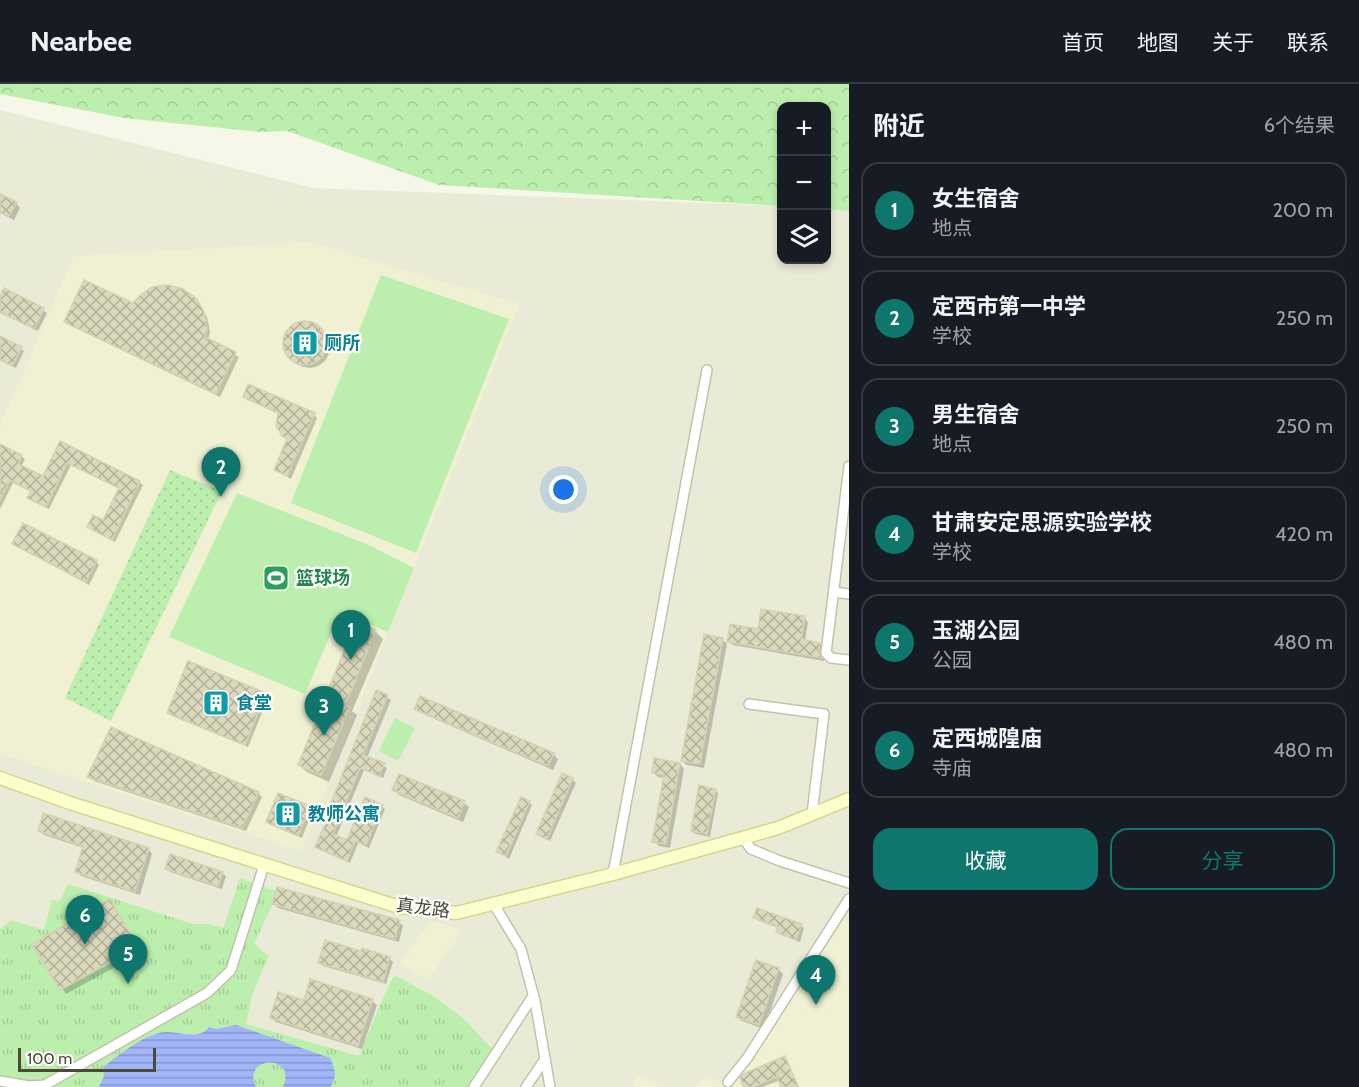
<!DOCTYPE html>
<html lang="zh">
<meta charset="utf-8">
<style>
body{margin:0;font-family:Cabin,"Noto Sans SC",sans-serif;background:#20242c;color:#f1f3f6}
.controls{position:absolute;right:18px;top:18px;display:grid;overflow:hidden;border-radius:12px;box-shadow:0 3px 9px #0003}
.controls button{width:54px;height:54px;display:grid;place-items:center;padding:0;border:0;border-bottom:2px solid #363941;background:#171b24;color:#f1f3f6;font:30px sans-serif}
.scale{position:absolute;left:18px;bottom:15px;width:138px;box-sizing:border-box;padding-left:6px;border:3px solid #4b4a36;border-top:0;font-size:16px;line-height:21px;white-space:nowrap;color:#4b4a36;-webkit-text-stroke:4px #fff;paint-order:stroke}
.you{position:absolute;left:564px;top:406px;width:21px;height:21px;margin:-15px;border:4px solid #fff;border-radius:50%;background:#1a73e8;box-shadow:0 0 0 9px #1a73e833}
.badge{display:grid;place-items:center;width:39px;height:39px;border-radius:50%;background:#0f766e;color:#fff;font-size:20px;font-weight:700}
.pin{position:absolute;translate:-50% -50px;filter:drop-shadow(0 2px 3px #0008)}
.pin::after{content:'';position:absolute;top:32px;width:21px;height:18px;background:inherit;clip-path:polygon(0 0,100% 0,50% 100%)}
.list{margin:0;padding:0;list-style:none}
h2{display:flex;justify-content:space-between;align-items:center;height:78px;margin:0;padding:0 24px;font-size:26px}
h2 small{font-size:20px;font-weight:400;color:#9ea1a6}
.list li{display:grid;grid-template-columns:39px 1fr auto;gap:18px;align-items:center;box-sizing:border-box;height:96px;margin:0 12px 12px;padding:0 12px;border:2px solid #363941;border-radius:18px}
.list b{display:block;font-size:22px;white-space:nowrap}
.list p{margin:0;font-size:20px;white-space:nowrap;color:#9ea1a6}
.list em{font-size:20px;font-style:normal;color:#9ea1a6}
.actions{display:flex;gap:12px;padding:18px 24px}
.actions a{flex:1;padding:14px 0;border:2px solid #0f766e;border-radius:18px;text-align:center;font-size:21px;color:#0f766e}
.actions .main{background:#0f766e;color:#fff}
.icon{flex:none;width:33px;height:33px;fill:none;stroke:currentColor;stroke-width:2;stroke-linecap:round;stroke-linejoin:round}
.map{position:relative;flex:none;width:849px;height:1003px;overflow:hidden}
header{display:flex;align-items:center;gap:36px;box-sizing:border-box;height:84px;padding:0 30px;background:#171b24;border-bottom:2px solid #363941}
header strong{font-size:28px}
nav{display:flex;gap:33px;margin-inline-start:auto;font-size:21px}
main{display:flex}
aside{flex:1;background:#171b24}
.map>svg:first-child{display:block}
.residential{fill:#eaebd7}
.education{fill:#eff1d2}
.grass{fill:url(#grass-tufts)}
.forest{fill:url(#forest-crowns)}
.garden{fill:url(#garden-dots)}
.pitch{fill:#bcefae}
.water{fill:url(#water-rules)}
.shadow{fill:#0003}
.building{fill:url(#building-cross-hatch);stroke:#d5d3b0;stroke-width:1.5}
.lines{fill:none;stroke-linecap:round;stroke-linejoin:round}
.street-casing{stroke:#c3c3aa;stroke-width:12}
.secondary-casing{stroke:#d3d892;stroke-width:15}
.street{stroke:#fff;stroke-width:9}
.secondary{stroke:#faffcb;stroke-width:12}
.labels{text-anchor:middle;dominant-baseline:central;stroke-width:4.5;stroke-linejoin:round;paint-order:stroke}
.culture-label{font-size:18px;font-weight:bold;fill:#0d838f;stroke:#fff;text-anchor:start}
.leisure-label{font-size:18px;font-weight:bold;fill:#27864d;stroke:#fff;text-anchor:start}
.street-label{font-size:18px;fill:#4b4a36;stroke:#fff}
</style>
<header>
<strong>Nearbee</strong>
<nav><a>首页</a><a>地图</a><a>关于</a><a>联系</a></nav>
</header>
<main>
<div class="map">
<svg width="849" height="1003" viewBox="0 0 849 1003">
<defs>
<pattern id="grass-tufts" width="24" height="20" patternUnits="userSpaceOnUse" patternTransform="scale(1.5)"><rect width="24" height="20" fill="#bcefae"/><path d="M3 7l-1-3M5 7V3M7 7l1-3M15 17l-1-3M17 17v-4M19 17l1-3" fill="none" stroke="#a3ce96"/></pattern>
<pattern id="forest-crowns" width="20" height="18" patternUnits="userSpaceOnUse" patternTransform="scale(1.5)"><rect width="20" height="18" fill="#bcefae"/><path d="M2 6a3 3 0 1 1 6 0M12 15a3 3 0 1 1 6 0" fill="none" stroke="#a3ce96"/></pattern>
<pattern id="garden-dots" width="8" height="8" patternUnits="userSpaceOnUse" patternTransform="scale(1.5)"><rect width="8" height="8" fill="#bcefae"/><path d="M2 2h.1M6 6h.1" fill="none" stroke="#a3ce96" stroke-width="1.8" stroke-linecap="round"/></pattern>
<pattern id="water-rules" width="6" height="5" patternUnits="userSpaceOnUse" patternTransform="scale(1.5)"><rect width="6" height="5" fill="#a0b6f9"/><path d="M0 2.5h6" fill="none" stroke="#8496ca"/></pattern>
<pattern id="building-cross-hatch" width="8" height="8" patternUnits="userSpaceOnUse" patternTransform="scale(1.5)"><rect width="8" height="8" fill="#dad8bd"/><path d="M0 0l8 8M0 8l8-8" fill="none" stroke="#b3b19a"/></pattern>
</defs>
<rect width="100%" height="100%" fill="#f6f6e9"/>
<path class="residential" d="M0 26 313 104 781 122 782 176H826L827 124 849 125V1003H0Z"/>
<g class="education">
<path d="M310 158 519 220 301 767 0 670V342L74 172Z"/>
<path d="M841 832 849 839V1003H729Z"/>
<path d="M430 836 463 846 428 896 400 880Z"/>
<path d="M708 990 725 1003H694Z"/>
<path d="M637 991 666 1003H632Z"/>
</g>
<path class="grass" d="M240 794 278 808 254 860 269 872 253 908 246 940 359 972 379 923 394 891 432 911 463 934 496 969 473 1003H0V845L11 836 44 846 52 816 60 817 68 800 193 840H208L223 844Z"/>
<path class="forest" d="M0 0H849V127L827 125 826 22H782L781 122 439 101 287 47 260 48 124 34 0 10Z"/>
<path class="garden" d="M170 386 222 407 111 637 65 614Z"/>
<g class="pitch">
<path d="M381 191 509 235 416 469 291 419Z"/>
<path d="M237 409 369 461 414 484 388 548 340 528 305 610 169 553Z"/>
<path d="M395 634 415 644 398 677 379 667Z"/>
</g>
<path class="water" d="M236 941 330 974C335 985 338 992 330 1003H283C298 970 241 971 256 1003H99L104 992 103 983C119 971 144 950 165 948 180 947 198 957 209 943L216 945Z"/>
<g class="shadow">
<path d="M0 111 16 119 20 124 14 136 0 129Z"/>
<path d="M4 206 47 229 38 247 0 229V215Z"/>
<path d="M195 215 207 233 210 248 208 256 239 273 220 313 69 241 66 238 134 221Z"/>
<path d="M303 238 312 239 319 243 328 254 330 262 329 270 325 277 318 282 311 284 303 283 295 279 286 268 284 260 285 252 289 245 295 240Z"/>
<path d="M0 254 24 267 16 284 0 276Z"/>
<path d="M244 313 314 330 317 334 291 395 275 386 289 356 280 330 248 316Z"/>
<path d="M61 359 143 401 115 458 89 443 104 438 120 405 71 381 49 425 32 417 29 413 32 408 13 399 0 425V365L21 372 25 375 21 383 44 394Z"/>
<path d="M14 460 96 477 99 481 89 501Z"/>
<path d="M804 534 808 538 805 558 820 560 824 564V577L733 561 729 557Z"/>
<path d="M375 547 383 555 352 627 357 631 329 698 307 688 299 681Z"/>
<path d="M722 555 727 560 704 684 687 681 682 677Z"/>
<path d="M377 608 391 616 367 674 387 684 383 694 364 686 336 753 348 758 382 722 385 725 369 764 358 759 350 779 321 766 317 763Z"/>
<path d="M265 610 268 614 248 663 172 632 169 628Z"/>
<path d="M416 625 553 670 558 675 553 686 421 629Z"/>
<path d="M680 680 684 685 670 764 659 762 654 757 665 694 658 693 653 688Z"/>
<path d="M89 693 258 709 262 713 246 747 94 697Z"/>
<path d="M572 695 576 699 550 757 541 753 537 749Z"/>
<path d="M394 706 464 719 469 723 463 738 399 711Z"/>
<path d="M715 706 718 709 710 753 696 750 692 747Z"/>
<path d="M279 711 310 723 313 726 302 754 271 741 268 738Z"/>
<path d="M529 718 532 721 509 775 498 768Z"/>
<path d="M39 747 148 765 152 770 140 811 81 792 77 788 84 764 44 751Z"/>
<path d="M167 784 222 789 226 792 222 805 170 788Z"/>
<path d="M110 817 142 868 66 910 34 861Z"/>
<path d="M274 820 399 838 403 842 399 858 278 824Z"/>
<path d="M755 833 801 841 804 844 800 858 781 851 778 848 779 844 759 837Z"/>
<path d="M363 866 390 875 393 878 386 900 323 882 319 878 362 869Z"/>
<path d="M778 885 783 890 764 945 742 937 737 933Z"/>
<path d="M372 917 377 921 362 965 276 938 271 933 305 918Z"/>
<path d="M785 974 788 978 799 1003H783L780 996 763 1003H746Z"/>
</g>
<g class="building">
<path d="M0 110 17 118 9 132 0 128Z"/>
<path d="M84 196 133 219 139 212 152 203 168 201 183 205 196 214 204 228 207 244 205 253 236 268 216 310 64 238Z"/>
<path d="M4 204 44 224 34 245 0 228V212Z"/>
<circle cx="305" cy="259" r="22"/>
<path d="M0 252 22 263 12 282 0 276Z"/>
<path d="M248 300 315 329 287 392 274 386 287 355 282 352 276 341 278 329 243 313Z"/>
<path d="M60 357 140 397 112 456 87 443 93 431 103 436 119 404 67 379 46 423 27 414 31 407 10 396 0 416V360L22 371 18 380 43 392Z"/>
<path d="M23 439 97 476 86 498 12 460Z"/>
<path d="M761 525 805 532 801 555 820 559 819 569 822 574 727 558 730 540 758 545Z"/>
<path d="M356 537 376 546 345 621 350 623 321 691 298 681Z"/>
<path d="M704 550 723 554 700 680 681 677Z"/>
<path d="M188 577 266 609 245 661 167 629Z"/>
<path d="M376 606 388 611 363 671 385 679 379 692 360 684 333 750 347 756 365 713 383 721 366 761 355 757 347 777 315 763 325 740 323 739Z"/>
<path d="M420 612 554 669 548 682 414 625Z"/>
<path d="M111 643 259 708 242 744 87 693Z"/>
<path d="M654 674 680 679 666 760 652 758 664 691 652 689Z"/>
<path d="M562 689 573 694 547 755 536 750Z"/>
<path d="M399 690 465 717 458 734 392 706Z"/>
<path d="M699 701 716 705 707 750 691 747Z"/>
<path d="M278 709 310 722 298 752 266 738Z"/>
<path d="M521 713 530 717 506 772 496 768Z"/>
<path d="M43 729 149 764 135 808 75 788 83 762 38 747Z"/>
<path d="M170 770 223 788 218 802 165 785Z"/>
<path d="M277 803 400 836 395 855 272 820Z"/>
<path d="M110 815 138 863 60 906 32 860Z"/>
<path d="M757 824 802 840 796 856 776 848 778 842 753 834Z"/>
<path d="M325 856 361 867 362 864 390 873 383 898 318 879Z"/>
<path d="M756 876 779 884 759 941 736 933Z"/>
<path d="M310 895 373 915 358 962 270 934 278 908 304 916Z"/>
<path d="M785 972 798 1003H781L777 993 752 1003H744L740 994 743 990Z"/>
</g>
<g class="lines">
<defs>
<g id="street">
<path d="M849 382 826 569 831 574 849 576"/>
<path d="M834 508 849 510"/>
<path d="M749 620 824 630 812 730"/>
<path d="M743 754 751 765 780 777 849 799"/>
<path d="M613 790 707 286"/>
<path d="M493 819 521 865 535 917 550 1003"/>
<path d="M0 997 29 1002 45 1001 207 909 231 886 264 781"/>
<path d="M728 998 748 973 849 815"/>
<path d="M474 1003 533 912"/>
<path d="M526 1003 545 975"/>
</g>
<path id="secondary" d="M0 694 70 719 399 823 456 829 613 790 778 744 849 715"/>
</defs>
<use href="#street" class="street-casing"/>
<use href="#secondary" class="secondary-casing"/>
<use href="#street" class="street"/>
<use href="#secondary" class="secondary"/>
</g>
<defs>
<symbol id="building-square" viewBox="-11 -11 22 22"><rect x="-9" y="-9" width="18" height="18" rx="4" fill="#0f9aa8" stroke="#fff"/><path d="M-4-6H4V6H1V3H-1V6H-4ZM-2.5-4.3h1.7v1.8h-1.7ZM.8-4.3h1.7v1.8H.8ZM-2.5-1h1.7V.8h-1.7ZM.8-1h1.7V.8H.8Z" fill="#fff"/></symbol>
<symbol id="stadium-square" viewBox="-11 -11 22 22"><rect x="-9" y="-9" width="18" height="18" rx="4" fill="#2e9e5b" stroke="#fff"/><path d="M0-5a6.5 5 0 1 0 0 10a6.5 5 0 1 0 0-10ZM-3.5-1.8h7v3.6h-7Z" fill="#fff"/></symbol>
</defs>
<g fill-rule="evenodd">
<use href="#building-square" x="290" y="244" width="30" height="30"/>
<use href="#stadium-square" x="261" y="479" width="30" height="30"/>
<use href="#building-square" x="201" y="604" width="30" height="30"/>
<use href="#building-square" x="273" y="715" width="30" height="30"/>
</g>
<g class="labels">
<g class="culture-label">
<text x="324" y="259">厕所</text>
<text x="236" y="619">食堂</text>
<text x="308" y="730">教师公寓</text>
</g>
<g class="leisure-label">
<text x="296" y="494">篮球场</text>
</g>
<g class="street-label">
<text transform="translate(423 824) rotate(7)">真龙路</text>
</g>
</g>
</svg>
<div class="controls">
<button>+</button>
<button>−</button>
<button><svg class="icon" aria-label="layers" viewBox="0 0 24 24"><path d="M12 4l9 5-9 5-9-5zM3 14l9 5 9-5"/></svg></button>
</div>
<div class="scale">100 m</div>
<div class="you"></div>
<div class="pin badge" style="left:351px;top:576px">1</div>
<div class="pin badge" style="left:221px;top:413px">2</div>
<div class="pin badge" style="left:324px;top:652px">3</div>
<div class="pin badge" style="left:816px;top:921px">4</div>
<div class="pin badge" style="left:128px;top:900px">5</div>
<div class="pin badge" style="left:85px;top:861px">6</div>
</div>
<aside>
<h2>附近<small>6个结果</small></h2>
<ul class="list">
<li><span class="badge">1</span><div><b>女生宿舍</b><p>地点</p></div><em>200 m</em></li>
<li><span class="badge">2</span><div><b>定西市第一中学</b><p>学校</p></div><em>250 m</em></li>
<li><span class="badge">3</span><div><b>男生宿舍</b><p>地点</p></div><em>250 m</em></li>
<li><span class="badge">4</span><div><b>甘肃安定思源实验学校</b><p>学校</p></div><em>420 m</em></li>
<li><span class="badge">5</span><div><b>玉湖公园</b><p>公园</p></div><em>480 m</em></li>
<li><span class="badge">6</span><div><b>定西城隍庙</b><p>寺庙</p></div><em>480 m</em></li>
</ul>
<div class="actions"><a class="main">收藏</a><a>分享</a></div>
</aside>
</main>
